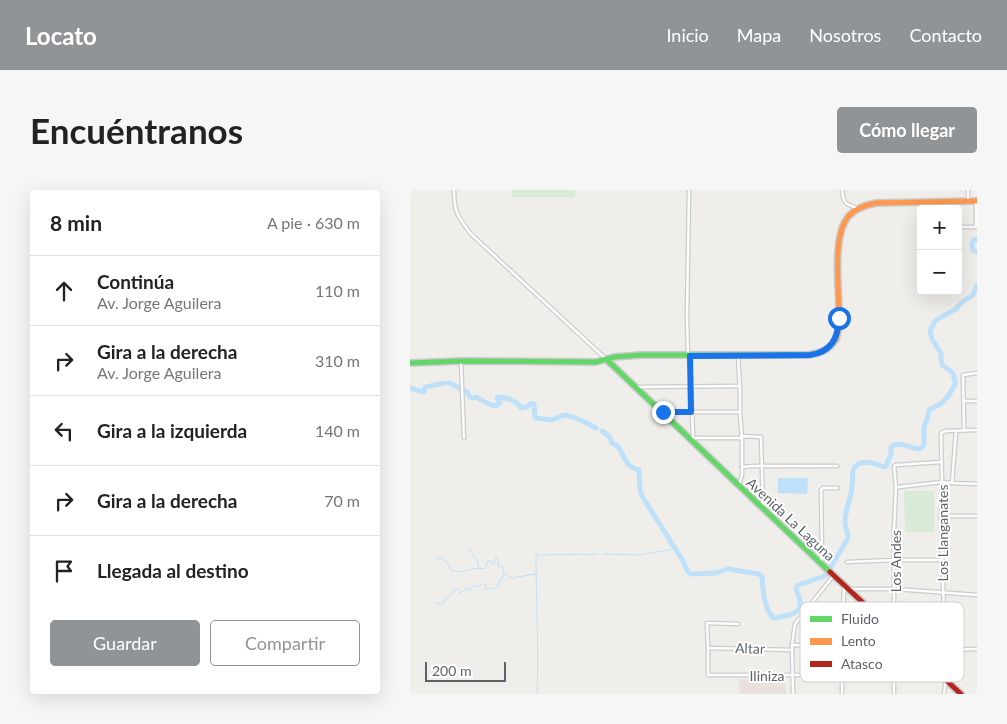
<!DOCTYPE html>
<html lang="es">
<meta charset="utf-8">
<style>
body{margin:0;font-family:Lato,sans-serif;background:#f6f6f6;color:#222}
.controls{position:absolute;right:15px;top:15px;display:grid;overflow:hidden;border-radius:5px;box-shadow:0 5px 20px #0002}
.controls button{width:45px;height:45px;display:grid;place-items:center;padding:0;border:0;border-bottom:1px solid #e0e0e0;background:#fff;color:#222;font:25px sans-serif}
.scale{position:absolute;left:15px;bottom:12px;width:81px;box-sizing:border-box;padding-left:5px;border:2px solid #5f6368;border-top:0;font-size:14px;line-height:18px;white-space:nowrap;color:#5f6368;-webkit-text-stroke:4px #fff;paint-order:stroke}
.stop{position:absolute;width:15px;height:15px;margin:-11px;border:4px solid #1a73e8;border-radius:50%;background:#fff}
.stop.end{background:#1a73e8;border-color:#fff;box-shadow:0 1px 5px #0008}
.list{margin:0;padding:0;list-style:none}
h2{display:flex;justify-content:space-between;align-items:center;height:65px;margin:0;padding:0 20px;font-size:21px}
h2 small{font-size:16px;font-weight:400;color:#767676}
.list li{display:grid;grid-template-columns:32px 1fr auto;gap:15px;align-items:center;box-sizing:border-box;height:70px;padding:0 20px;border-top:1px solid #e0e0e0}
.list b{display:block;font-size:19px;white-space:nowrap}
.list p{margin:0;font-size:16px;white-space:nowrap;color:#767676}
.list em{font-size:16px;font-style:normal;color:#767676}
.actions{display:flex;gap:10px;padding:15px 20px}
.actions a{flex:1;padding:11px 0;border:1px solid #919496;border-radius:5px;text-align:center;font-size:18px;color:#919496}
.actions .main{background:#919496;color:#fff}
.icon{flex:none;width:28px;height:28px;fill:none;stroke:currentColor;stroke-width:2;stroke-linecap:round;stroke-linejoin:round}
.map{position:relative;flex:none;width:567px;height:504px;overflow:hidden;border-radius:5px}
header{display:flex;align-items:center;gap:30px;box-sizing:border-box;height:70px;padding:0 25px;background:#919496;color:#fff}
header strong{font-size:24px}
nav{display:flex;gap:28px;margin-inline-start:auto;font-size:18px}
.intro{display:flex;align-items:center;justify-content:space-between;box-sizing:border-box;height:120px;padding:0 30px}
h1{margin:0;font-size:35px}
.button{padding:12px 22px;border-radius:5px;background:#919496;color:#fff;font-size:18px;font-weight:700}
main{display:flex;gap:30px;padding:0 30px}
aside{flex:1;background:#fff;border-radius:5px;box-shadow:0 5px 20px #0002}
.map>svg:first-child{display:block}
.medical{fill:#eae0de}
.green{fill:#d8ebd6}
.water{fill:#bfe0f9}
.lines{fill:none;stroke-linecap:round;stroke-linejoin:round}
.stream{stroke:#bfe0f9;stroke-width:1}
.river{stroke:#bfe0f9;stroke-width:5}
.street-casing{stroke:#cbcccc;stroke-width:5}
.fast-casing{stroke:#cacacb;stroke-width:8}
.slow-casing{stroke:#cacacb;stroke-width:8}
.jam-casing{stroke:#cacacb;stroke-width:8}
.street{stroke:#fdfcfc;stroke-width:2.5}
.fast{stroke:#63d668;stroke-width:5}
.slow{stroke:#ff974d;stroke-width:5}
.jam{stroke:#b3261e;stroke-width:5}
.route{stroke:#1a73e8;stroke-width:6}
.labels{text-anchor:middle;dominant-baseline:central;stroke-width:4;stroke-linejoin:round;paint-order:stroke}
.street-label{font-size:14px;fill:#5f6368;stroke:#fff}
.key{fill:#fff;stroke:#cfd0d2;stroke-width:1}
.key-label{font-size:14px;fill:#5f6368}
</style>
<header>
<strong>Locato</strong>
<nav><a>Inicio</a><a>Mapa</a><a>Nosotros</a><a>Contacto</a></nav>
</header>
<div class="intro"><h1>Encuéntranos</h1><a class="button">Cómo llegar</a></div>
<main>
<aside>
<h2>8 min<small>A pie · 630 m</small></h2>
<ul class="list">
<li><svg class="icon" aria-label="ahead" viewBox="0 0 24 24"><path d="M12 20V5M6 11l6-6 6 6"/></svg><div><b>Continúa</b><p>Av. Jorge Aguilera</p></div><em>110 m</em></li>
<li><svg class="icon" aria-label="right" viewBox="0 0 24 24"><path d="M7 20v-9h11M14 6l5 5-5 5"/></svg><div><b>Gira a la derecha</b><p>Av. Jorge Aguilera</p></div><em>310 m</em></li>
<li><svg class="icon" aria-label="left" viewBox="0 0 24 24"><path d="M17 20v-9H6M10 6l-5 5 5 5"/></svg><div><b>Gira a la izquierda</b></div><em>140 m</em></li>
<li><svg class="icon" aria-label="right" viewBox="0 0 24 24"><path d="M7 20v-9h11M14 6l5 5-5 5"/></svg><div><b>Gira a la derecha</b></div><em>70 m</em></li>
<li><svg class="icon" aria-label="arrive" viewBox="0 0 24 24"><path d="M6 21V4h12l-3 4 3 4H6"/></svg><div><b>Llegada al destino</b></div></li>
</ul>
<div class="actions"><a class="main">Guardar</a><a>Compartir</a></div>
</aside>
<div class="map">
<svg width="567" height="504" viewBox="0 0 567 504">
<rect width="100%" height="100%" fill="#efeeea"/>
<path class="medical" d="M375 488 376 504H330L329 489Z"/>
<g class="green">
<rect x="102" y="0" width="63" height="7"/>
<path d="M494 301H524V342H495Z"/>
</g>
<path class="water" d="M368 288H398L397 304 368 303Z"/>
<g class="lines">
<g class="stream">
<path d="M59 359 67 370 69 377"/>
<path d="M193 364 229 365 265 359"/>
<path d="M27 368H31L35 370 41 380 43 381 48 382 68 378 75 379 78 371H81L83 374 85 372V369L87 368 88 371V376H92L94 383"/>
<path d="M26 413 32 414 38 407 44 402V399L45 398 48 399 50 403 57 398 60 400 61 397 64 396 68 397 72 394H75L76 399 82 398 84 399 88 396 89 391 92 390 93 385 95 384 102 388 125 384"/>
<path d="M127 504C129 458 126 412 126 365L188 364"/>
</g>
<g class="river">
<path d="M567 49 563 51 562 54 563 60 567 62"/>
<path d="M0 198 14 202 15 197C21 196 35 192 40 193 42 194 45 196 47 197 53 200 57 200 60 207L63 208 66 207C74 211 77 215 86 216L90 212 87 208 89 207C96 207 107 211 111 218L117 217 120 214H124L125 228 142 230 151 226 157 225 173 231 186 238"/>
<path d="M192 241 199 246 202 253C215 257 210 275 229 280L230 301 232 306 273 371 278 382 281 384 306 383 318 379 349 384 352 387C353 400 354 418 363 428 373 427 394 424 390 410 389 406 387 403 386 398L388 395 412 387 416 385 438 348C438 342 435 338 435 332 435 320 441 309 442 297 443 292 442 286 443 281 444 278 447 274 451 273 458 270 468 275 474 277L476 276 481 264V257C491 250 500 259 510 259L514 255V236L518 227 519 220 532 213 539 205 545 194V190L542 182 532 175 531 170V163L522 149 520 140 526 130 546 119 552 112 563 105 567 95"/>
</g>
<defs>
<g id="street">
<path d="M44 0C44 23 48 27 61 44L196 169"/>
<path d="M432 0C433 13 435 14 447 18"/>
<path d="M558 11V0"/>
<path d="M548 37H566V11"/>
<path d="M278 166 277 127 279 0"/>
<path d="M280 166 283 246 281 249"/>
<path d="M328 166 330 200V222L332 250V285L329 295"/>
<path d="M51 171 54 248"/>
<path d="M227 197 330 196"/>
<path d="M554 211H567"/>
<path d="M253 222H329"/>
<path d="M554 240 553 185 567 183"/>
<path d="M331 246 351 247 353 317"/>
<path d="M282 248H331"/>
<path d="M332 277 343 276H427"/>
<path d="M542 293 546 241"/>
<path d="M486 298 489 297 532 292 542 293 567 294"/>
<path d="M531 326H567"/>
<path d="M437 372 485 370H532"/>
<path d="M411 373 412 360 411 300 413 298H428"/>
<path d="M440 399H485L567 405"/>
<path d="M391 428 402 426 468 427"/>
<path d="M485 430 534 432"/>
<path d="M328 434 297 433 298 458V485H432L536 490"/>
<path d="M382 455 534 460 567 459"/>
<path d="M298 458 382 460"/>
<path d="M383 504 382 455 385 434 424 385"/>
<path d="M432 504V456L434 396"/>
<path d="M484 504V340L486 298 484 276 486 275 531 272"/>
<path d="M534 504 536 490 531 326 532 292 531 243 536 241 567 240"/>
</g>
<g id="fast">
<path d="M197 170 420 382"/>
<path d="M0 173 51 171 186 172 204 167 231 165H398C411 163 419 160 426 149"/>
</g>
<path id="slow" d="M426 149 429 138V131C430 104 421 48 438 27 445 18 456 15 466 13L567 11"/>
<path id="jam" d="M420 382 551 504"/>
</defs>
<use href="#street" class="street-casing"/>
<use href="#fast" class="fast-casing"/>
<use href="#slow" class="slow-casing"/>
<use href="#jam" class="jam-casing"/>
<use href="#street" class="street"/>
<use href="#fast" class="fast"/>
<use href="#slow" class="slow"/>
<use href="#jam" class="jam"/>
</g>
<g class="lines">
<path class="route" d="M253 222H281L280 166 400 165C421 162 428 149 429 128"/>
</g>
<g class="labels">
<g class="street-label">
<text transform="translate(381 329) rotate(43)">Avenida La Laguna</text>
<text transform="translate(532 343) rotate(-90)">Los Llanganates</text>
<text transform="translate(485 371) rotate(-90)">Los Andes</text>
<text transform="translate(340 458) rotate(2)">Altar</text>
<text x="357" y="485">Iliniza</text>
</g>
</g>
<rect x="390" y="412" width="164" height="80" rx="8" class="key"/>
<rect x="400" y="426" width="22" height="6" fill="#63d668"/>
<rect x="400" y="448" width="22" height="7" fill="#ff974d"/>
<rect x="400" y="471" width="22" height="6" fill="#b3261e"/>
<g class="key-label">
<text x="431" y="434">Fluido</text>
<text x="431" y="456">Lento</text>
<text x="431" y="479">Atasco</text>
</g>
</svg>
<div class="controls">
<button>+</button>
<button>−</button>
</div>
<div class="scale">200 m</div>
<div class="stop" style="left:429px;top:128px"></div>
<div class="stop end" style="left:253px;top:222px"></div>
</div>
</main>
